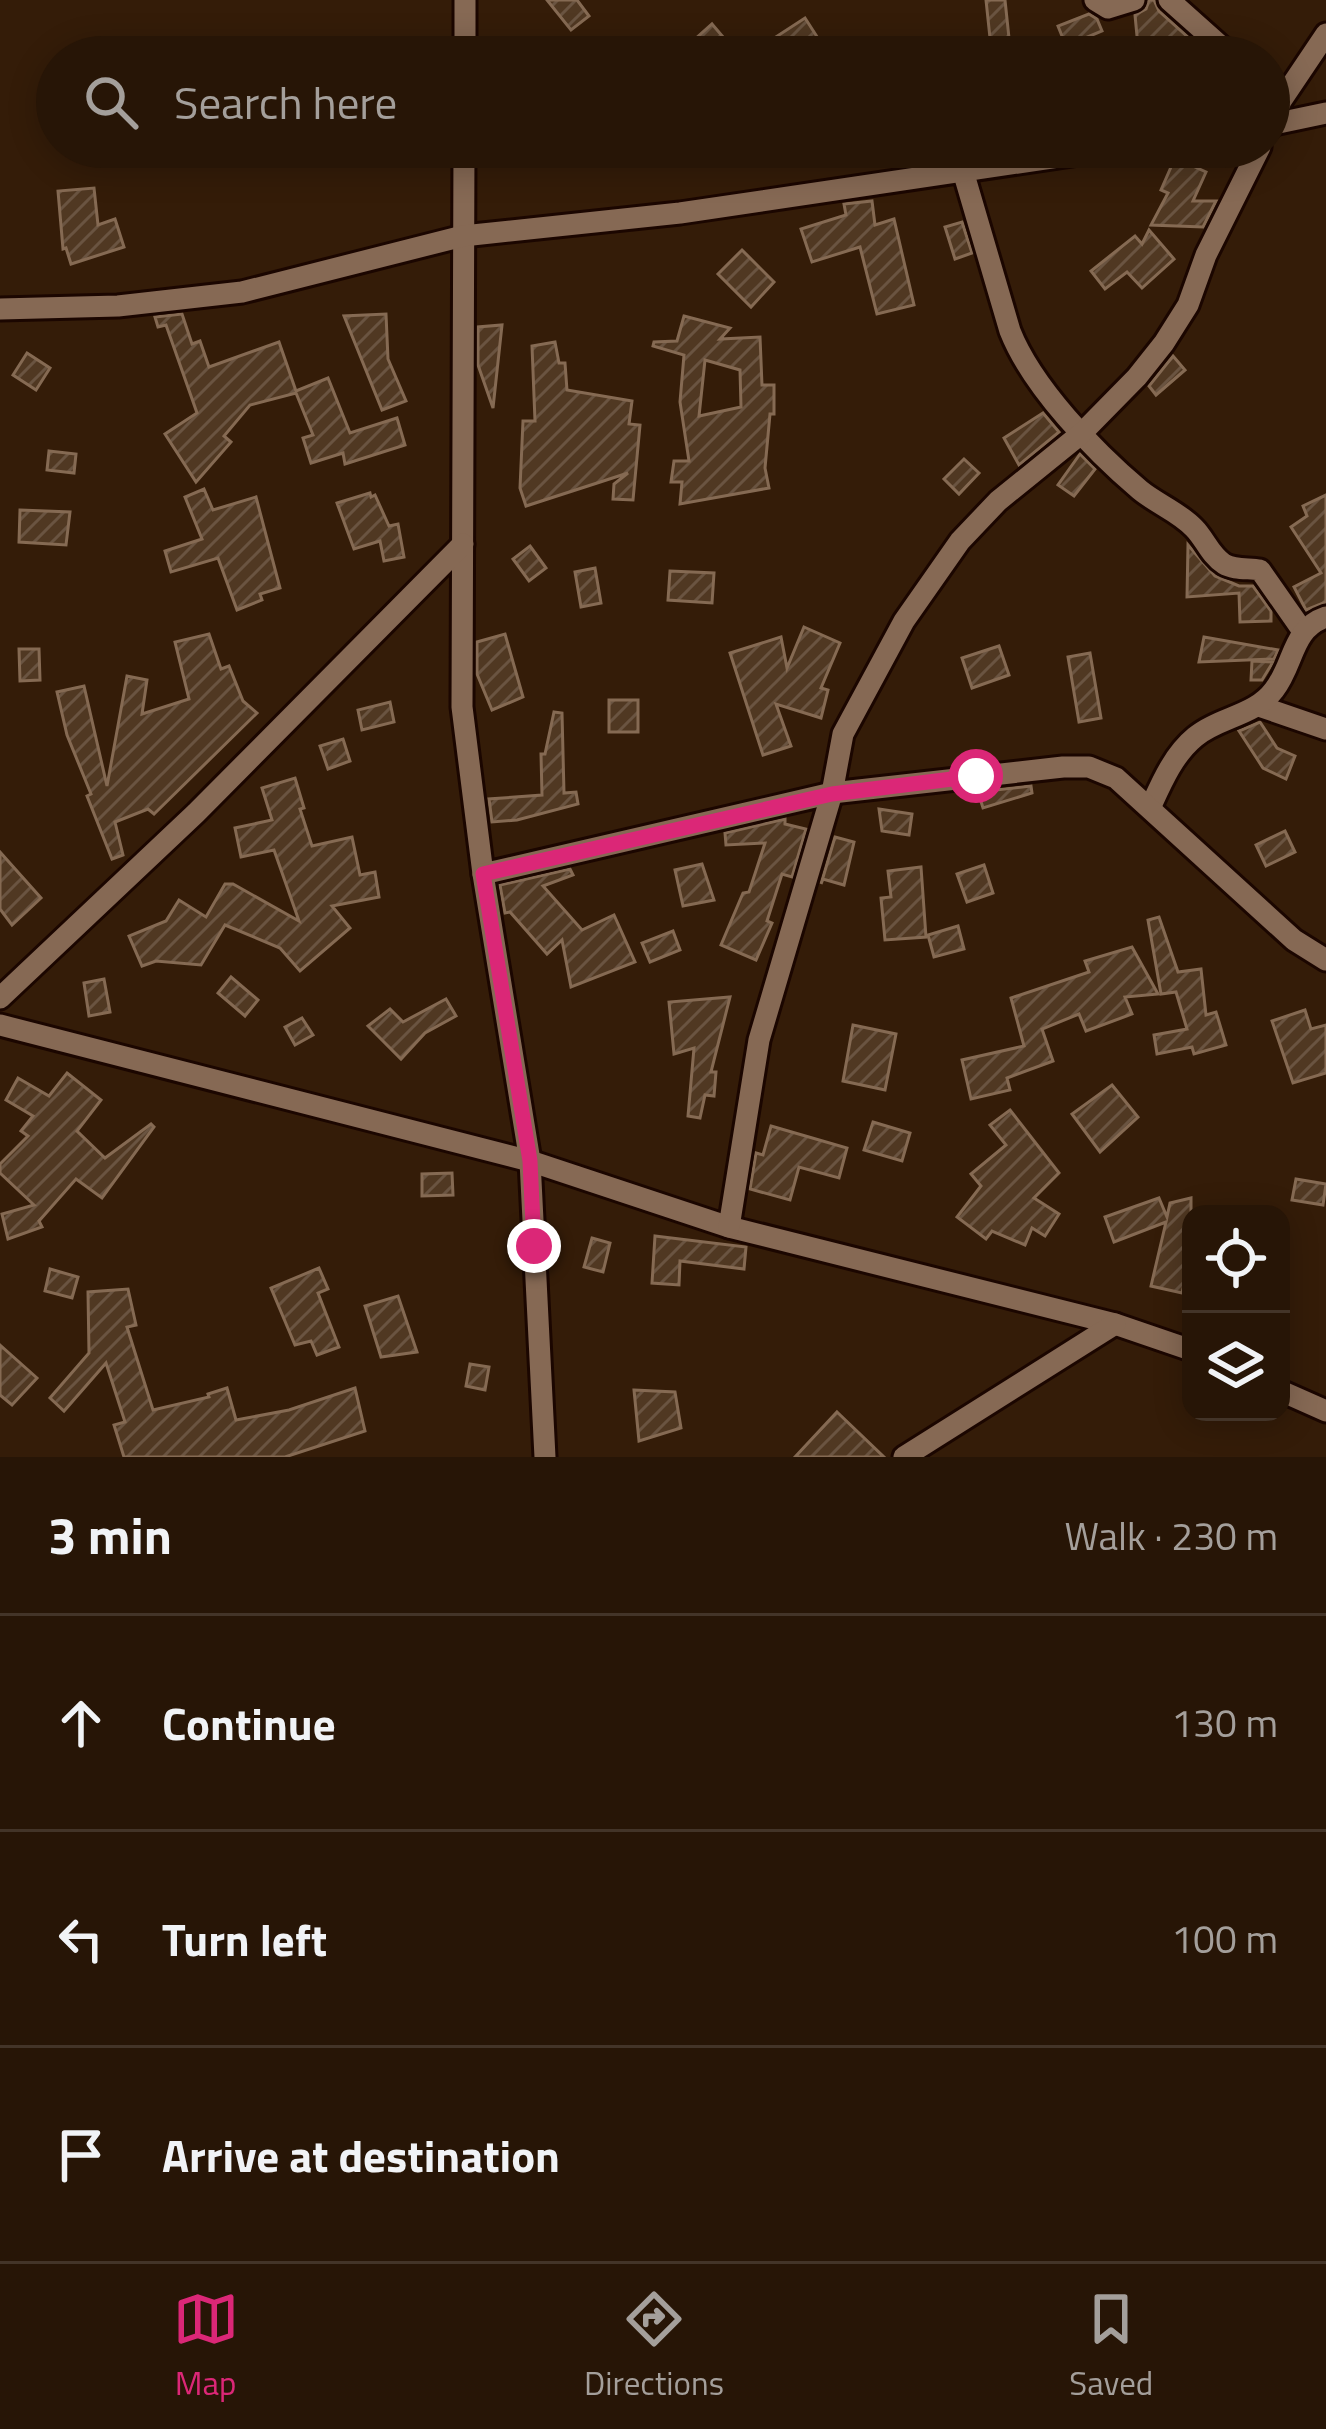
<!DOCTYPE html>
<meta charset="utf-8">
<style>
body{margin:0;font-family:"Titillium Web",sans-serif;background:#332214;color:#f1f3f6}
.controls{position:absolute;right:36px;bottom:36px;display:grid;overflow:hidden;border-radius:24px;box-shadow:0 6px 30px #0003}
.controls button{width:108px;height:108px;display:grid;place-items:center;padding:0;border:0;border-bottom:3px solid #433428;background:#271506;color:#f1f3f6;font:60px sans-serif}
.stop{position:absolute;width:36px;height:36px;margin:-27px;border:9px solid #db2777;border-radius:50%;background:#fff}
.stop.end{background:#db2777;border-color:#fff;box-shadow:0 3px 12px #0008}
.list{margin:0;padding:0;list-style:none}
h2{display:flex;justify-content:space-between;align-items:center;height:156px;margin:0;padding:0 48px;font-size:51px}
h2 small{font-size:39px;font-weight:400;color:#a49f9b}
.list li{display:grid;grid-template-columns:78px 1fr auto;gap:36px;align-items:center;box-sizing:border-box;height:216px;padding:0 48px;border-top:3px solid #433428}
.list b{display:block;font-size:45px;white-space:nowrap}
.list em{font-size:39px;font-style:normal;color:#a49f9b}
.icon{flex:none;width:66px;height:66px;fill:none;stroke:currentColor;stroke-width:2;stroke-linecap:round;stroke-linejoin:round}
.map{position:relative;flex:none;width:1326px;height:1457px;overflow:hidden}
.search{position:absolute;background:#271506;box-shadow:0 6px 30px #0003;left:36px;right:36px;top:36px;height:132px;display:flex;align-items:center;gap:30px;box-sizing:border-box;padding:0 42px;border-radius:66px;color:#a49f9b;font-size:45px}
.sheet{height:804px;background:#271506}
nav{display:flex;justify-content:space-around;align-items:center;box-sizing:border-box;height:168px;border-top:3px solid #433428;background:#271506;font-size:33px;color:#a49f9b}
nav a{display:grid;justify-items:center;gap:6px}
nav .on{color:#db2777}
.map>svg:first-child{display:block}
.building{fill:url(#building-hatch);stroke:#856a53;stroke-width:3;fill-rule:evenodd}
.lines{fill:none;stroke-linecap:round;stroke-linejoin:round}
.street-casing{stroke:#1b0600;stroke-width:27}
.street{stroke:#866954;stroke-width:21}
.route{stroke:#db2777;stroke-width:15}
</style>
<div class="map">
<svg width="1326" height="1457" viewBox="0 0 1326 1457">
<defs>
<pattern id="building-hatch" width="6" height="6" patternUnits="userSpaceOnUse" patternTransform="scale(3)"><rect width="6" height="6" fill="#503822"/><path d="M-1 1l2-2M0 6l6-6M5 7l2-2" fill="none" stroke="#6a5441"/></pattern>
</defs>
<rect width="100%" height="100%" fill="#341c08"/>
<g class="building">
<path d="M547 0H577L589 16 571 30Z"/>
<path d="M986 0H1005L1011 57H992Z"/>
<path d="M1149 0H1154L1159 11 1210 57H1139L1135 15 1146 9Z"/>
<path d="M1089 14 1097 19 1102 31 1066 46 1058 26Z"/>
<path d="M805 18 823 46 807 57H745Z"/>
<path d="M712 24 740 57H675Z"/>
<path d="M1175 158 1206 172 1193 201H1216L1203 227 1151 225 1168 193 1161 190Z"/>
<path d="M94 188 98 225 115 219 124 247 71 264 66 248 63 249 58 191Z"/>
<path d="M872 201 875 225 894 219 914 305 877 314 860 247 812 262 801 229 846 215 844 204Z"/>
<path d="M962 222 972 253 955 259 945 227Z"/>
<path d="M1149 230 1174 259 1142 288 1127 272 1105 289 1091 271 1135 236 1142 244Z"/>
<path d="M742 250 774 282 751 307 718 274Z"/>
<path d="M182 314 192 344 200 341 209 367 279 342 296 391 328 378 350 433 397 418 405 445 345 464 343 453 311 463 303 438 313 435 296 393 250 405 224 436 231 442 196 482 165 434 197 413 166 325 158 327 155 317Z"/>
<path d="M386 314 388 359 406 401 382 410 344 316Z"/>
<path d="M684 316 730 328 720 339 760 337 762 385H774V414H770L765 468 769 488 680 504 682 482H671L674 461H689L680 402 684 355 653 346 654 342 677 341ZM705 360 740 370 741 407 699 416Z"/>
<path d="M502 325 493 408 478 365V327Z"/>
<path d="M555 342 559 363H565L567 390 632 401 629 424 640 425 633 500 613 499 614 484 628 473 526 506 520 488 523 421H535L532 346Z"/>
<path d="M27 353 50 368 36 390 13 375Z"/>
<path d="M1173 356 1185 370 1156 395 1149 386Z"/>
<path d="M1043 413 1059 432 1019 465 1004 438Z"/>
<path d="M49 451 76 454 74 473 47 470Z"/>
<path d="M1080 454 1095 469 1074 496 1058 485Z"/>
<path d="M964 459 979 473 959 494 944 479Z"/>
<path d="M204 489 213 510 256 497 280 588 260 594 262 600 237 610 218 558 171 572 165 551 202 539 185 497Z"/>
<path d="M370 493 371 497 375 495 389 526 398 524 404 557 384 561 380 541 354 549 337 503Z"/>
<path d="M1326 495V602L1306 610 1294 587 1321 573 1291 527 1307 516 1303 506Z"/>
<path d="M20 510 70 512 66 545 19 542Z"/>
<path d="M1188 545 1215 576 1239 586H1253L1271 611V621L1240 622 1239 593 1187 597Z"/>
<path d="M530 546 546 568 529 581 513 559Z"/>
<path d="M595 568 601 603 581 607 575 572Z"/>
<path d="M670 571 714 573 712 603 668 600Z"/>
<path d="M804 627 840 643 821 688 828 690 821 718 776 704 791 746 763 755 730 653 781 637 787 668Z"/>
<path d="M209 634 221 669 229 666 243 701 257 713 154 814 148 809 115 822 123 855 112 859 87 796 91 794 67 735 57 692 84 686 107 786 127 676 147 680 142 714 189 699 175 642Z"/>
<path d="M505 634 523 697 492 710 477 674V642Z"/>
<path d="M1204 637 1278 650 1274 659 1199 662Z"/>
<path d="M999 646 1009 675 972 688 962 658Z"/>
<path d="M19 649H39L40 680 20 681Z"/>
<path d="M1090 653 1101 718 1079 722 1068 657Z"/>
<path d="M1252 661 1273 662 1262 680H1251Z"/>
<rect x="609" y="700" width="29" height="32"/>
<path d="M390 702 394 722 362 730 358 710Z"/>
<path d="M554 712 562 713 564 793 576 792 578 804 517 820 492 822 489 799 542 795 541 754H545Z"/>
<path d="M1260 722 1277 748 1295 756 1286 779 1263 768 1239 731Z"/>
<path d="M343 739 350 761 328 769 320 746Z"/>
<path d="M295 778 304 808 300 809 312 846 352 837 360 875 375 872 379 897 332 906 350 928 300 971 280 948 225 925 201 965 156 961 142 966 129 936 166 921 179 900 206 917 225 884H233L299 921 274 850 241 857 235 828 272 820 262 788Z"/>
<path d="M1031 786 1032 793 983 808 978 792Z"/>
<path d="M879 809 912 814 909 835 882 831Z"/>
<path d="M785 819V824L806 829 792 877 782 874 767 921 772 923 756 960 721 945 743 893 749 892 765 843 726 845 725 833Z"/>
<path d="M1285 831 1295 852 1266 866 1256 845Z"/>
<path d="M835 837 854 842 844 885 823 879 821 884Z"/>
<path d="M0 852 41 898 12 925 0 909Z"/>
<path d="M702 864 714 900 683 906 675 870Z"/>
<path d="M984 865 993 893 967 902 957 874Z"/>
<path d="M921 867 926 937 885 940 881 898 891 897 888 871Z"/>
<path d="M570 869 573 875 543 886 582 930 614 915 635 962 571 987 562 940 547 954 510 912 505 913 500 885Z"/>
<path d="M1159 917 1178 972 1201 969 1206 1015 1216 1012 1226 1045 1194 1054 1192 1047 1157 1054 1154 1035 1187 1029 1176 992 1161 994 1148 920Z"/>
<path d="M958 926 964 949 934 957 928 935Z"/>
<path d="M673 931 680 950 650 962 642 943Z"/>
<path d="M1132 947 1158 994 1125 997 1132 1014 1086 1031 1079 1014 1042 1029 1053 1061 1007 1078 1010 1090 971 1099 962 1060 1024 1046 1011 998 1089 972 1085 961Z"/>
<path d="M231 977 258 1000 245 1016 218 993Z"/>
<path d="M104 979 110 1012 89 1016 84 983Z"/>
<path d="M730 997 711 1072H716L714 1096 705 1095 700 1118 688 1116 694 1048 674 1054 669 1002Z"/>
<path d="M446 999 456 1016 425 1033 401 1059 368 1026 390 1009 403 1022Z"/>
<path d="M1305 1010 1311 1029 1326 1025V1073L1293 1083 1272 1021Z"/>
<path d="M302 1018 313 1035 295 1045 285 1027Z"/>
<path d="M853 1025 896 1034 885 1090 843 1081Z"/>
<path d="M67 1073 101 1100 77 1131 105 1158 151 1124 154 1127 102 1198 76 1179 39 1221 42 1227 8 1239 2 1214 34 1205 0 1173V1164L28 1136 21 1131 33 1116 6 1100 18 1078 49 1096Z"/>
<path d="M1112 1085 1138 1117 1100 1152 1072 1114Z"/>
<path d="M1010 1110 1059 1173 1034 1198 1059 1214 1045 1236 1032 1228 1025 1245 992 1231 986 1239 957 1217 981 1186 971 1174 1006 1145 990 1125Z"/>
<path d="M873 1122 910 1133 902 1161 864 1150Z"/>
<path d="M771 1126 847 1148 839 1178 799 1167 790 1200 750 1189 756 1153 763 1155Z"/>
<path d="M452 1173 453 1195 422 1196V1174Z"/>
<path d="M1296 1179 1326 1184 1323 1205 1292 1200Z"/>
<path d="M1159 1198 1167 1217 1170 1203 1191 1198V1254L1182 1293 1151 1286 1166 1222 1114 1242 1105 1217Z"/>
<path d="M655 1236 746 1247 744 1269 680 1261 679 1285 652 1283Z"/>
<path d="M592 1238 610 1243 603 1272 584 1267Z"/>
<path d="M319 1268 328 1289 318 1293 339 1347 317 1355 311 1341 295 1345 271 1288Z"/>
<path d="M50 1269 78 1277 72 1298 45 1291Z"/>
<path d="M128 1289 136 1325 127 1327 153 1410 209 1397 208 1394 227 1388 236 1420 289 1410 355 1388 365 1431 285 1457H124L114 1425 125 1422 106 1363 64 1411 50 1398 89 1353 88 1292Z"/>
<path d="M398 1296 417 1352 381 1357 365 1306Z"/>
<path d="M0 1345 37 1378 12 1405 0 1395Z"/>
<path d="M470 1364 489 1367 485 1390 466 1386Z"/>
<path d="M634 1390 675 1392 681 1428 639 1441Z"/>
<path d="M837 1412 884 1457H795Z"/>
</g>
<g class="lines">
<defs>
<g id="street">
<path d="M1095 0 1108 8 1134 0"/>
<path d="M1169 0 1233 57"/>
<path d="M465 57V0"/>
<path d="M1269 125 1326 113"/>
<path d="M1269 129 1281 101 1326 34"/>
<path d="M464 147 462 707 483 874 530 1161 545 1457"/>
<path d="M963 171 1010 331C1032 387 1095 452 1140 490 1157 504 1179 512 1194 528 1205 539 1210 555 1224 564 1234 570 1249 568 1260 570L1302 630"/>
<path d="M0 309 118 306 242 292 463 236 680 213 1126 147"/>
<path d="M1259 706 1326 729"/>
<path d="M1150 808C1161 784 1173 755 1195 737 1219 717 1255 716 1274 690 1295 663 1291 629 1326 617"/>
<path d="M483 874 832 793 1063 767H1089L1116 778 1294 940 1326 960"/>
<path d="M0 998 196 813 463 544"/>
<path d="M0 1025 530 1161 729 1227 1115 1324 1191 1350"/>
<path d="M729 1227 759 1040 832 793 843 734 904 621 960 541 998 501 1082 433 1137 377 1164 343 1188 305 1206 255 1260 147"/>
<path d="M1281 1391 1326 1411"/>
<path d="M904 1457 1115 1324"/>
</g>
</defs>
<use href="#street" class="street-casing"/>
<use href="#street" class="street"/>
</g>
<g class="lines">
<path class="route" d="M534 1246 530 1161 483 874 832 794 976 776"/>
</g>
</svg>
<div class="controls">
<button><svg class="icon" aria-label="locate" viewBox="0 0 24 24"><circle cx="12" cy="12" r="6"/><path d="M12 2v4M12 18v4M2 12h4M18 12h4"/></svg></button>
<button><svg class="icon" aria-label="layers" viewBox="0 0 24 24"><path d="M12 4l9 5-9 5-9-5zM3 14l9 5 9-5"/></svg></button>
</div>
<div class="stop" style="left:976px;top:776px"></div>
<div class="stop end" style="left:534px;top:1246px"></div>
<div class="search"><svg class="icon" aria-label="search" viewBox="0 0 24 24"><circle cx="10" cy="10" r="6"/><path d="M15 15l6 6"/></svg>Search here</div>
</div>
<section class="sheet">
<h2>3 min<small>Walk · 230 m</small></h2>
<ul class="list">
<li><svg class="icon" aria-label="ahead" viewBox="0 0 24 24"><path d="M12 20V5M6 11l6-6 6 6"/></svg><div><b>Continue</b></div><em>130 m</em></li>
<li><svg class="icon" aria-label="left" viewBox="0 0 24 24"><path d="M17 20v-9H6M10 6l-5 5 5 5"/></svg><div><b>Turn left</b></div><em>100 m</em></li>
<li><svg class="icon" aria-label="arrive" viewBox="0 0 24 24"><path d="M6 21V4h12l-3 4 3 4H6"/></svg><div><b>Arrive at destination</b></div></li>
</ul>
</section>
<nav>
<a class="on"><svg class="icon" aria-label="map" viewBox="0 0 24 24"><path d="M3 6l6-2 6 2 6-2v14l-6 2-6-2-6 2zM9 4v14M15 6v14"/></svg>Map</a>
<a><svg class="icon" aria-label="directions" viewBox="0 0 24 24"><path d="M12 3l9 9-9 9-9-9zM9 14v-3h6M13 9l2 2-2 2"/></svg>Directions</a>
<a><svg class="icon" aria-label="saved" viewBox="0 0 24 24"><path d="M7 4h10v16l-5-4-5 4z"/></svg>Saved</a>
</nav>
